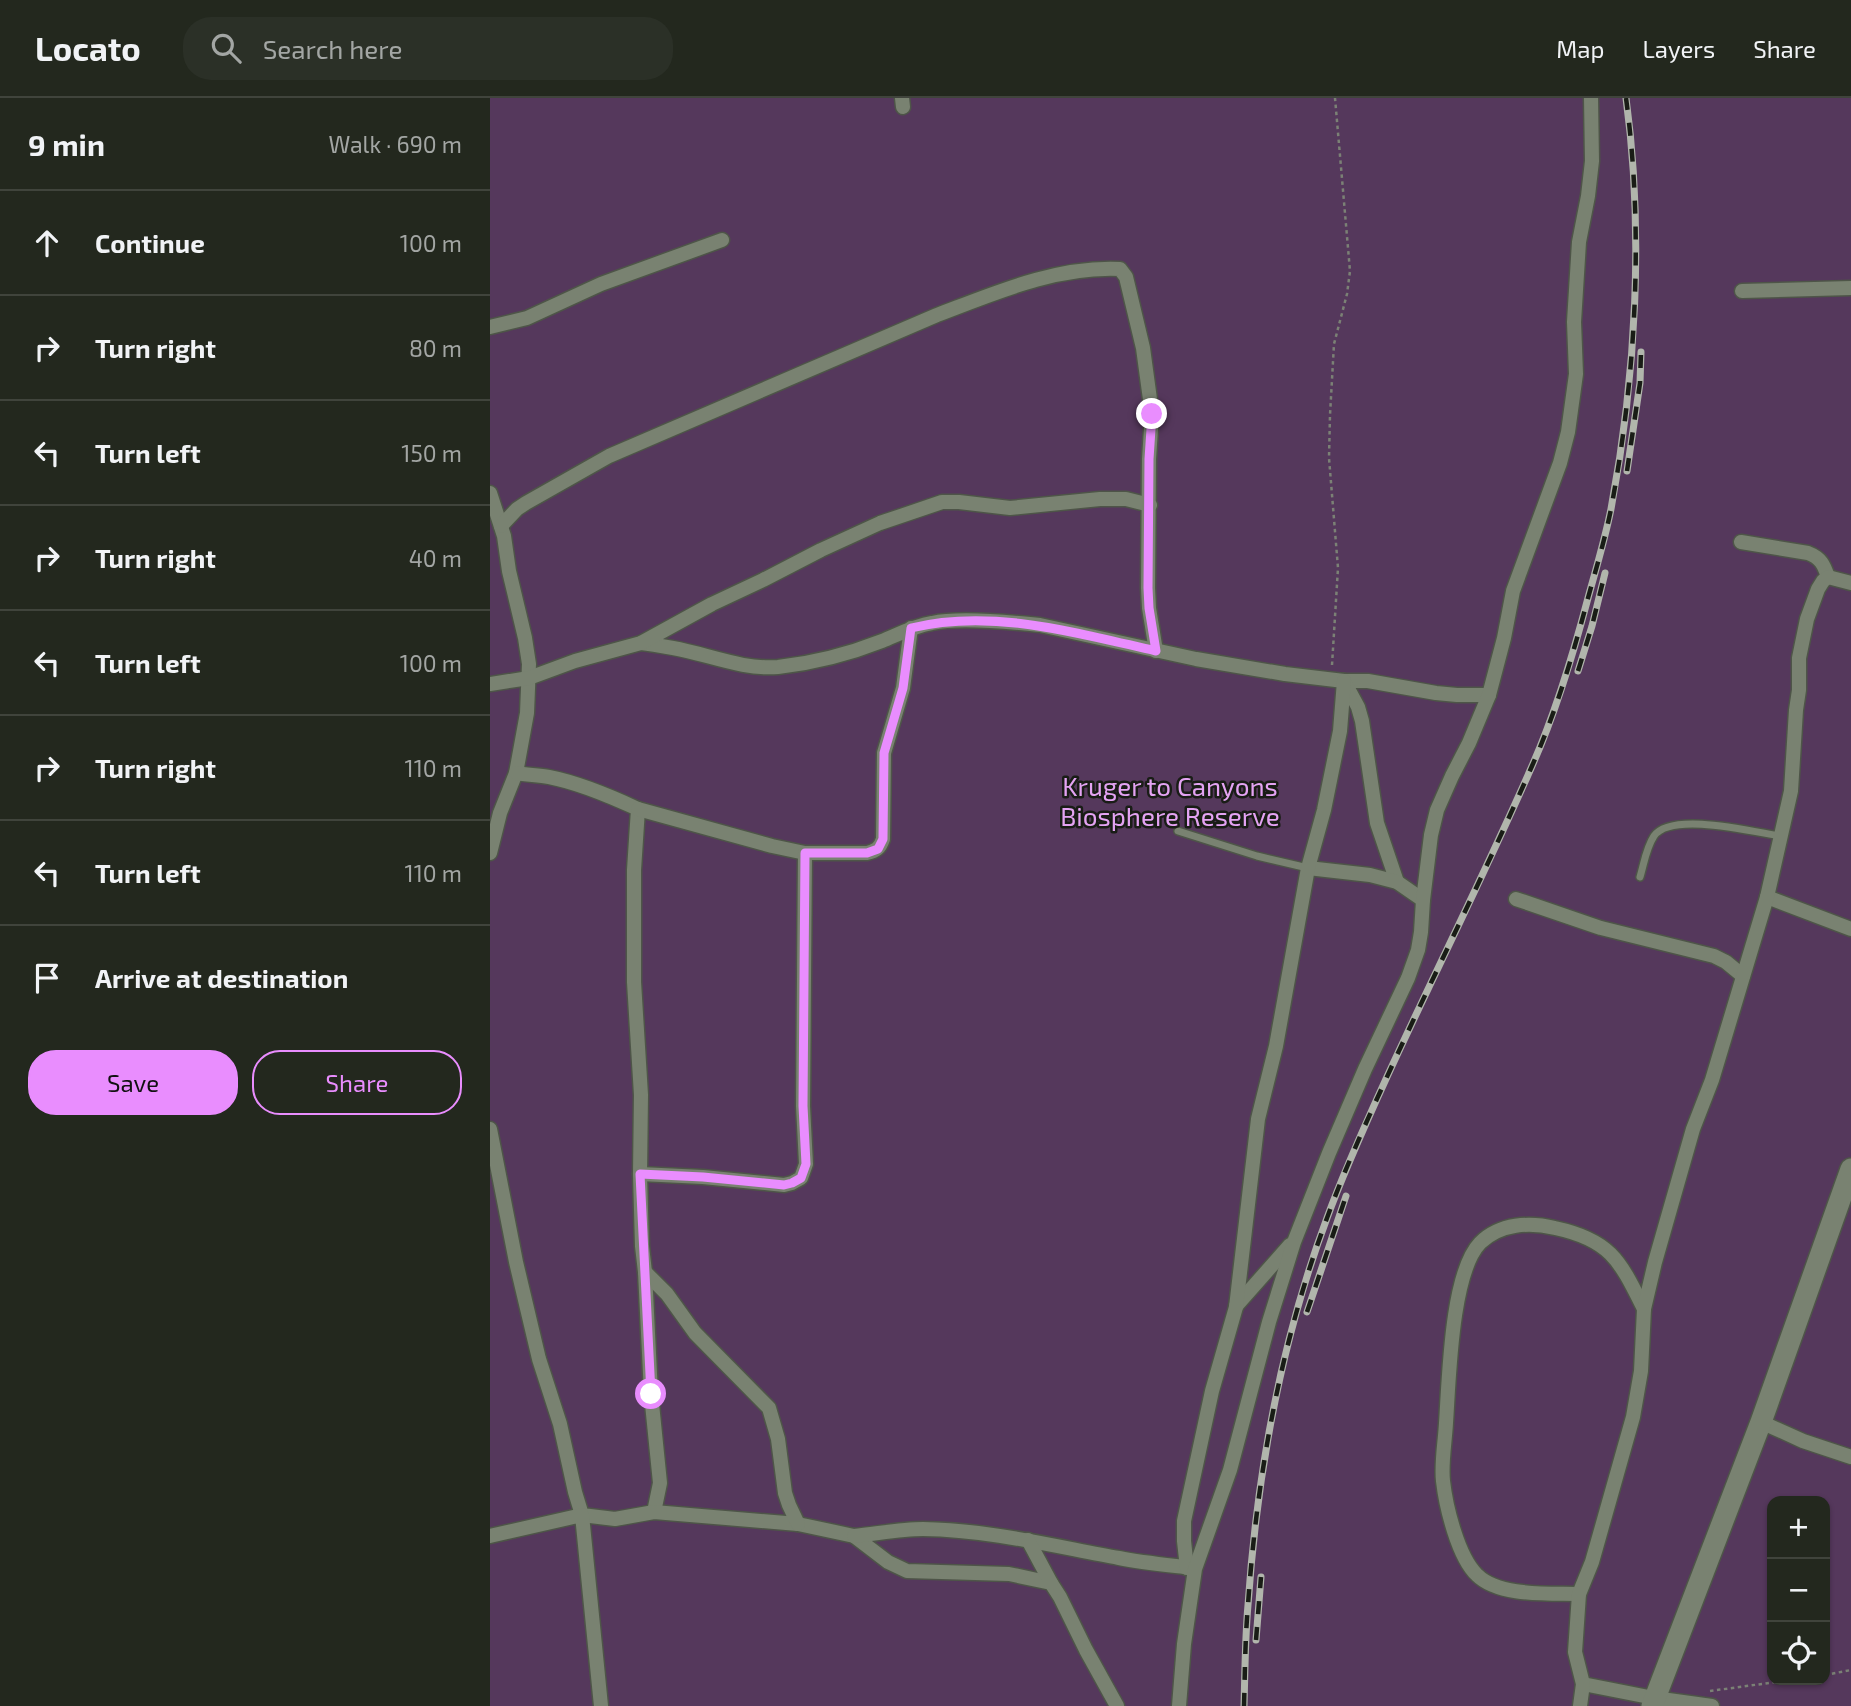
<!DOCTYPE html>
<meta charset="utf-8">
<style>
body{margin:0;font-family:"Exo 2",sans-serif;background:#2b3027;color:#f1f3f6}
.controls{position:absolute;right:21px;bottom:21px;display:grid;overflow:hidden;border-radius:14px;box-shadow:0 2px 5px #0004}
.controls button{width:63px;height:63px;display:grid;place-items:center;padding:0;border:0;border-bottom:2px solid #40443c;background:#23281e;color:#f1f3f6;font:35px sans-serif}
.stop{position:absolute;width:21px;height:21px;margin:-16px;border:5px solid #e98dfe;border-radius:50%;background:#fff}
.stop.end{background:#e98dfe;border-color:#fff;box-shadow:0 2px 7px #0008}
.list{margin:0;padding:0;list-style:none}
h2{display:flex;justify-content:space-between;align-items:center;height:91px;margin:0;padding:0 28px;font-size:30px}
h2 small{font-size:23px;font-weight:400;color:#a3a6a4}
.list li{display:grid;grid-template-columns:46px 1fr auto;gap:21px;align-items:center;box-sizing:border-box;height:105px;padding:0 28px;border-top:2px solid #40443c}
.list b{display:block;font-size:26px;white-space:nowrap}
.list em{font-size:23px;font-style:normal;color:#a3a6a4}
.actions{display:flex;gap:14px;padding:21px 28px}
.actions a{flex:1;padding:16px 0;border:2px solid #e98dfe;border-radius:28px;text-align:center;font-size:24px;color:#e98dfe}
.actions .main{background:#e98dfe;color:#111}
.icon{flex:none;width:38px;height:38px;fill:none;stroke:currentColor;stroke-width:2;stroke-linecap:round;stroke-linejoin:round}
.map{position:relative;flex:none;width:1361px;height:1608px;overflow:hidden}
header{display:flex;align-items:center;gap:42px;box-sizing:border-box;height:98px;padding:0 35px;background:#23281e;border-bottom:2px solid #40443c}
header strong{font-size:33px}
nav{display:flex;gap:38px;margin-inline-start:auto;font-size:24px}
.search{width:490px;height:63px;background:#2b3027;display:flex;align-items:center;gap:18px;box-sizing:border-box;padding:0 24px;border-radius:28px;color:#a3a6a4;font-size:26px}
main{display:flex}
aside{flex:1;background:#23281e}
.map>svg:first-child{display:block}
.green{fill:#55385c;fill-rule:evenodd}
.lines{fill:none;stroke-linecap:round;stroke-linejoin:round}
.lane-casing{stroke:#4e5548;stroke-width:10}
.street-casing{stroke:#4e5548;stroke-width:17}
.secondary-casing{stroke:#4e5548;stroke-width:24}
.path{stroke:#7b8175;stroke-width:2.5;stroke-dasharray:3.5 3.5;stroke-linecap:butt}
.lane{stroke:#798271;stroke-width:7}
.street{stroke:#798271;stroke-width:14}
.secondary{stroke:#798271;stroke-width:21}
.rail-casing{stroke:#b1b6ac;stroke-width:7}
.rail{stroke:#191d16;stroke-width:4.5;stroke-dasharray:13;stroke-linecap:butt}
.route{stroke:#e98dfe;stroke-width:9}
.labels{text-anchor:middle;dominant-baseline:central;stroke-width:5;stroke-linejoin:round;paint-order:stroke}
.park-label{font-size:26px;fill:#e4a3f3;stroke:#191d16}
</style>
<header>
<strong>Locato</strong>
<div class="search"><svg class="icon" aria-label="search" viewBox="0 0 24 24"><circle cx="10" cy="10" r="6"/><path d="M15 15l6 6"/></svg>Search here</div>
<nav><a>Map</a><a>Layers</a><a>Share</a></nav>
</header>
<main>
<aside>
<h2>9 min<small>Walk · 690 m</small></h2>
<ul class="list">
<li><svg class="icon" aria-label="ahead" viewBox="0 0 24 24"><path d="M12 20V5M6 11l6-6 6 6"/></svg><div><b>Continue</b></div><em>100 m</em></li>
<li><svg class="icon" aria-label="right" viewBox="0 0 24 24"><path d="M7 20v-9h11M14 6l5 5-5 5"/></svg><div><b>Turn right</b></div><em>80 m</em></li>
<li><svg class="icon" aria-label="left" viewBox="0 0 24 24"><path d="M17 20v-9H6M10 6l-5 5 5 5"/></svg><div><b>Turn left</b></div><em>150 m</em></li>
<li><svg class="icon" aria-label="right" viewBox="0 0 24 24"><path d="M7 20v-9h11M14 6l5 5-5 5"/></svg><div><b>Turn right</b></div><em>40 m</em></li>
<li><svg class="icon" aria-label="left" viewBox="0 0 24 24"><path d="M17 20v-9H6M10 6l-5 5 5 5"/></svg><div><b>Turn left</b></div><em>100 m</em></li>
<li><svg class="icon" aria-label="right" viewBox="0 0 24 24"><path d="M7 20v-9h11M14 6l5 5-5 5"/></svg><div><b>Turn right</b></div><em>110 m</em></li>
<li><svg class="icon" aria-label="left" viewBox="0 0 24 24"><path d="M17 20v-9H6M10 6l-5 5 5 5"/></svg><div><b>Turn left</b></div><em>110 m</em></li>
<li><svg class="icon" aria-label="arrive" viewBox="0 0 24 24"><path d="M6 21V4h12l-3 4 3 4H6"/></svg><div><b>Arrive at destination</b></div></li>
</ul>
<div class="actions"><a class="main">Save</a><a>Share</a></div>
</aside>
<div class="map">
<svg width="1361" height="1608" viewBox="0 0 1361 1608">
<rect width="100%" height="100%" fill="#2f3628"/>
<path class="green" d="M0 0H1361V1608H0ZM1282 1403H1335V1582H1282Z"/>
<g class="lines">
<defs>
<g id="lane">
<path d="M688 733 767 758 818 770"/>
<path d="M1150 779C1154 766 1156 750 1164 738 1181 713 1264 734 1290 738"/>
</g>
<g id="street">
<path d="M412 0 413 9"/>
<path d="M1252 193 1361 190"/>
<path d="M0 229 37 220 111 186 232 142"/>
<path d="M0 395 14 438 19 473 35 540 39 566 37 615 26 675 10 715 0 755"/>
<path d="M11 428 27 411 36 405 119 358 447 217C505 195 566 168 630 171L636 179 653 250 662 316 659 361 658 490 659 510 666 553"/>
<path d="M1251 444 1318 455C1331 460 1334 467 1338 479"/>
<path d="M151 545C161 546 172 548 183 550 217 556 253 572 288 569 324 565 359 556 392 543 409 536 424 528 442 525 470 519 521 524 550 527L706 561 795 576 854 583H878L946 595 967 597H999"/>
<path d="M854 583 868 609 872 623 887 725 907 784"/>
<path d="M0 586 39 580 85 563 151 545 222 506 273 482 331 452 390 425 452 404H469L520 410 610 401H636L660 407"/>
<path d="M26 675C37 677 48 677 59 679 90 685 120 698 148 711L144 772V884L151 997 150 1076 152 1148 155 1174 161 1296 170 1385 164 1414"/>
<path d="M148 711 282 748 315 755H377C386 753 390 750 393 741L394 655 413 590 421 530"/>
<path d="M818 770 880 777 907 784 933 802"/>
<path d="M1277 799 1361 831"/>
<path d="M1026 801 1111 830 1224 858 1236 864 1253 878"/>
<path d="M0 1031 26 1164 49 1261 70 1326 85 1394 92 1417 125 1421 164 1414 308 1426 364 1438 398 1464 417 1473 519 1476 561 1485 570 1499 596 1552 627 1608"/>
<path d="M150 1076 213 1079 294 1087 302 1085 311 1080 316 1066 313 1008 315 755"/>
<path d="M155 1174 177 1196 205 1235 279 1310 288 1341 295 1395 299 1407 308 1426"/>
<path d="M746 1208 800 1147"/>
<path d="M1271 1324 1313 1343 1361 1359"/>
<path d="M0 1438 92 1417 111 1608"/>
<path d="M364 1438C386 1436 410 1431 433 1431 500 1432 563 1448 629 1460 654 1465 678 1467 703 1470"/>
<path d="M538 1442 561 1485"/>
<path d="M697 1470 694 1443V1423L722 1293 746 1209 768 1021 786 948 818 770 834 712 850 633 854 583"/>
<path d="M1089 1496C1060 1495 1009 1499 987 1477 968 1459 956 1409 953 1383 951 1365 955 1344 956 1325 959 1282 961 1175 990 1145 1010 1125 1040 1124 1065 1130 1121 1142 1130 1163 1154 1211"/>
<path d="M1093 1586 1164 1600 1222 1608"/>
<path d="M689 1608 694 1546 705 1471 740 1372 779 1224 804 1144 839 1055 875 971 918 880 928 852 931 834 933 802 941 737 947 712 962 678 979 645 999 597 1014 540 1023 493 1070 365 1078 334 1086 276 1084 224 1089 144 1098 98 1102 63 1101 0"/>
<path d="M1090 1608 1093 1586 1085 1554 1089 1496 1102 1464 1143 1319 1151 1273 1154 1211 1165 1164 1203 1031 1222 982 1277 799 1301 693 1306 612 1309 592V560L1317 521 1328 491 1333 483 1338 479 1361 485"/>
</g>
<path id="secondary" d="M1162 1608 1271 1324 1361 1071"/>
</defs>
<use href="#lane" class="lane-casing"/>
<use href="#street" class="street-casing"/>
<use href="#secondary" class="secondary-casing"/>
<g class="path">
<path d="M842 567 848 470 839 360 840 317 844 246 857 196 860 173 845 0"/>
<path d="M1335 1577 1361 1572"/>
<path d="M1220 1593 1301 1582"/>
</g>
<use href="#lane" class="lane"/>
<use href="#street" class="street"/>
<use href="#secondary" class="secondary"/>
<defs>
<g id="rail">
<path d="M1137 373 1150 285 1151 254"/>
<path d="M1088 573 1102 528 1115 475"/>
<path d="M817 1214 856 1098"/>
<path d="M766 1542 771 1479"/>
<path d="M754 1608C755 1574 755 1541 758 1507 767 1376 791 1243 837 1120 854 1073 875 1027 896 981 944 876 996 773 1042 668 1066 614 1083 557 1098 500 1106 471 1115 441 1121 411 1146 278 1154 133 1136 0"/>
</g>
</defs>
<use href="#rail" class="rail-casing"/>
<use href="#rail" class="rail"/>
</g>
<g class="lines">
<path class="route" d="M161 1296 150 1076 213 1079 294 1087 302 1085 311 1080 316 1066 313 1008 315 755H377L388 751 393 741 394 655 413 590 421 530C502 510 587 535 666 553L659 510 658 490 659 361 662 316"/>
</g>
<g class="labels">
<g class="park-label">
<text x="680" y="687">Kruger to Canyons<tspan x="680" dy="30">Biosphere Reserve</tspan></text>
</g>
</g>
</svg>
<div class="controls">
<button>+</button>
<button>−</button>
<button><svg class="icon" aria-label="locate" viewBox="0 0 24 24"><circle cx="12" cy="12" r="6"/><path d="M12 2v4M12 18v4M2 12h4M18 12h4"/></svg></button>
</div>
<div class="stop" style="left:161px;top:1296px"></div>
<div class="stop end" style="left:662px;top:316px"></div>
</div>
</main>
